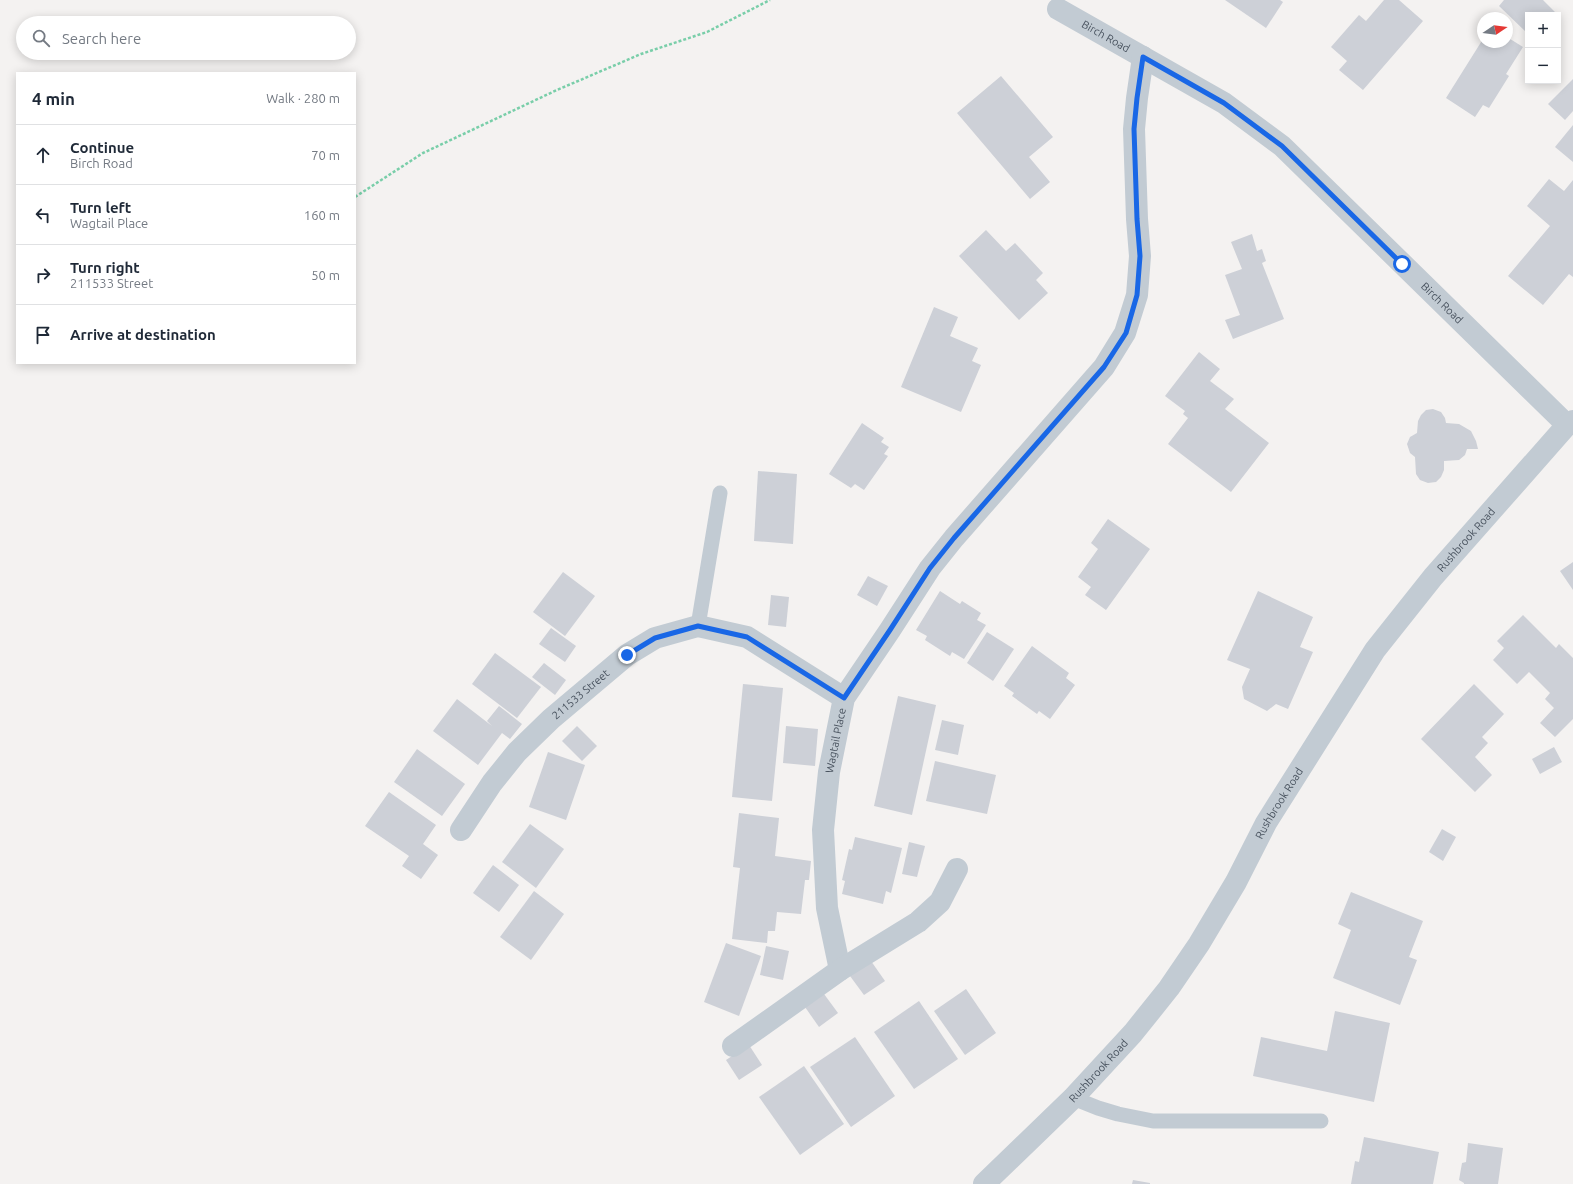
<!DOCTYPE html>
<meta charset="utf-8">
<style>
body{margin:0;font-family:Ubuntu,sans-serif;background:#f6f6f7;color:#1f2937}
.controls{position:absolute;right:12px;top:12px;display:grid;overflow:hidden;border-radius:0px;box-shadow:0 2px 10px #0003}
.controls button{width:36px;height:36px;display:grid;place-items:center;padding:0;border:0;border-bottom:1px solid #e0e1e3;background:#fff;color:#1f2937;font:20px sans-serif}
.compass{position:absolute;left:1477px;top:12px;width:36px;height:36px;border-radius:50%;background:#fff;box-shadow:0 2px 10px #0003;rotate:77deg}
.stop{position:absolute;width:12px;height:12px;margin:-9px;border:3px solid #1967e6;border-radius:50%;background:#fff}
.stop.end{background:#1967e6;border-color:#fff;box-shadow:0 1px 4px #0008}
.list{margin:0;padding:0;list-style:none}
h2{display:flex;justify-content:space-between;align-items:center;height:52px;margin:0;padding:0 16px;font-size:17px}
h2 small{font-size:13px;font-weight:400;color:#747a83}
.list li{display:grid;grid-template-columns:26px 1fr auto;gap:12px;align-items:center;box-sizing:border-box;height:60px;padding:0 16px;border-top:1px solid #e0e1e3}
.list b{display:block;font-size:15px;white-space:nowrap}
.list p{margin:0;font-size:13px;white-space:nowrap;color:#747a83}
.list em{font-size:13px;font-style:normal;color:#747a83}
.icon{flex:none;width:22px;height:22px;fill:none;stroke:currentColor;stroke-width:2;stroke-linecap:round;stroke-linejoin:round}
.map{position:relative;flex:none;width:1573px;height:1184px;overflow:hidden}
.search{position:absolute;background:#fff;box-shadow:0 2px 10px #0003;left:16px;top:16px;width:340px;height:44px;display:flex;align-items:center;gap:10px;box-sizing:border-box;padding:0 14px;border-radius:22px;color:#747a83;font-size:15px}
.panel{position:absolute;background:#fff;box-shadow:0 2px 10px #0003;left:16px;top:72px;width:340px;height:292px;border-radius:0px}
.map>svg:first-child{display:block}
.building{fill:#cdd0d7}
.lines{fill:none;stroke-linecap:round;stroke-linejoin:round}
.path{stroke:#79cea9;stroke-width:2.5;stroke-dasharray:3 2;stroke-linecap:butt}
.service{stroke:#c2cbd3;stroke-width:15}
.minor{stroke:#c2cbd3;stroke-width:22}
.route{stroke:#1967e6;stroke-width:5}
.labels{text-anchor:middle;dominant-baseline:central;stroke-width:4;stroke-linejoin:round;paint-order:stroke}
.street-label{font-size:11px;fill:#49535f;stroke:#fff}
</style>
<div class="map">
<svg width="1573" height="1184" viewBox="0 0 1573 1184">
<rect width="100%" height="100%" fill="#f4f2f1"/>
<g class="building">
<path d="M1225 0H1280L1283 2 1266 28Z"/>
<path d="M1384 0H1399L1423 21 1363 90 1339 70 1347 61 1331 47 1359 15 1366 21Z"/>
<path d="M1504 0H1543L1558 15H1528V34L1499 6Z"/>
<path d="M1507 37 1523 47 1506 74 1509 76 1489 108 1483 105 1475 117 1446 98 1483 39V42L1487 43 1488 42H1507Z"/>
<path d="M1001 76 1053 137 1029 157 1050 182 1030 199 957 113Z"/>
<path d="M1573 79V111L1565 120 1548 104Z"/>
<path d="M1573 125V162L1555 147Z"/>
<path d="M1549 179 1564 191 1573 180V277L1569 274 1543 305 1508 276 1550 226 1527 206Z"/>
<path d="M986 230 1006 251 1015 243 1043 273 1036 280 1048 293 1019 320 959 256Z"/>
<path d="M1252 234 1257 251 1262 249 1266 261 1262 263 1284 319 1233 339 1225 320 1240 315 1225 275 1242 269 1231 242Z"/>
<path d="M934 307 958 317 950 336 978 348 972 361 981 365 961 412 901 387Z"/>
<path d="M1199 352 1220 369 1210 381 1234 399 1225 409 1269 443 1231 492 1168 444 1188 418 1183 414 1185 411 1165 396Z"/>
<path d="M1433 409 1441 412 1445 418 1446 423 1459 424 1471 431 1476 441 1478 449H1467L1465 455 1459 460 1444 461V470L1441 477 1436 482 1428 483 1420 480 1416 474 1415 457 1410 453 1407 444 1410 437 1417 433 1418 421 1421 415 1426 410Z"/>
<path d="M862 423 884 438 881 442 889 447 884 454 888 456 864 490 855 484 851 488 829 474Z"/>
<path d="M758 471 797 474 793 544 754 541Z"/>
<path d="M1108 519 1150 549 1106 610 1085 595 1091 587 1078 577 1098 549 1091 543Z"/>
<path d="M1573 562V590L1560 571Z"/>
<path d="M563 572 595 596 565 636 533 612Z"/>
<path d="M868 576 888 586 877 606 857 595Z"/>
<path d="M940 591 960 604 962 601 981 613 977 620 986 625 964 659 952 652 950 656 925 640 927 636 916 630Z"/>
<path d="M1258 591 1313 617 1300 647 1313 652 1288 709 1276 704 1267 711 1244 699 1242 687 1250 669 1227 660Z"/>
<path d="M771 595 789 597 786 627 768 625Z"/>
<path d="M1523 615 1556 648 1559 644 1573 658V719L1555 737 1540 723 1554 708 1545 699 1550 693 1529 672 1517 684 1493 660 1504 648 1497 641Z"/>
<path d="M551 628 576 646 565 662 539 644Z"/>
<path d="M987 632 1014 649 993 681 967 663Z"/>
<path d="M1032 646 1069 673 1066 678 1075 685 1050 719 1039 711 1037 714 1012 696 1014 693 1004 686Z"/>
<path d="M495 653 541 687 517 718 472 684Z"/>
<path d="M544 663 566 680 555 695 532 677Z"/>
<path d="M743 684 783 688 772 801 732 797Z"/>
<path d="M1474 684 1504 714 1482 737 1488 743 1475 757 1492 775 1475 792 1421 739Z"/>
<path d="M898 696 936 705 912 815 874 806Z"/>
<path d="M457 699 492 726 487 721 499 706 522 724 510 739 502 733 478 765 433 731Z"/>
<path d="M942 720 964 725 958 755 935 750Z"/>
<path d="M577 726 597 746 582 761 562 741Z"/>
<path d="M786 726 818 729 815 766 783 763Z"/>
<path d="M1554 747 1562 762 1540 774 1532 759Z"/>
<path d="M417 749 465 784 442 816 394 782Z"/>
<path d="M548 752 585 765 566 820 529 807Z"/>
<path d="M935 761 996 775 987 814 926 801Z"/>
<path d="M389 792 436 825 423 844 438 855 421 879 402 866 409 856 365 826Z"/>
<path d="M739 813 779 818 775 856 811 861 809 880H805L801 914 777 912 775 931H768L767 943 732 939 740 868 733 867Z"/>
<path d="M530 824 564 849 536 888 502 862Z"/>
<path d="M1442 829 1456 837 1443 861 1429 852Z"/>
<path d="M855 837 902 848 891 893 886 891 883 904 842 894 845 881 842 880 849 849 852 850Z"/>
<path d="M909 842 925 846 917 877 902 874Z"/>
<path d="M493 865 519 885 499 912 473 893Z"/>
<path d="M534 891 564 914 531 960 500 937Z"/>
<path d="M1351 892 1423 921 1409 957 1417 960 1400 1005 1333 978 1351 930 1338 924Z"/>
<path d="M726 943 761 956 739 1016 704 1002Z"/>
<path d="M766 946 789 951 783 980 760 975Z"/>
<path d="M871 961 885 981 864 995 850 976Z"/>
<path d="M966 989 996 1033 965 1055 934 1011Z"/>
<path d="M824 994 838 1013 819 1027 805 1007Z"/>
<path d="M919 1001 958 1059 914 1089 874 1032Z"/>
<path d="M1335 1011 1390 1023 1374 1102 1253 1076 1261 1037 1327 1051Z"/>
<path d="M855 1037 895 1096 851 1127 810 1067Z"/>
<path d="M749 1045 762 1065 739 1080 726 1060Z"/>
<path d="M804 1066 844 1124 800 1155 759 1097Z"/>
<path d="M1364 1137 1439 1152 1433 1184H1351L1355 1161 1359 1162Z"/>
<path d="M1468 1143 1503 1148 1498 1184H1464V1183L1459 1180 1462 1163 1466 1162Z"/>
<path d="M1133 1180 1150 1183V1184H1132Z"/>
</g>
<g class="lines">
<path class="path" d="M355 197 423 153 557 90 641 54 707 32 770 0"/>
<g class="service">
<path d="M698 626 720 493"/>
<path d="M1073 1098 1098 1108 1118 1114 1153 1121H1321"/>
</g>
<g class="minor">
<path id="s1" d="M1058 9 1224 103 1282 146 1567 425"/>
<path id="s2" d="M461 830 492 783 517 752 551 719 627 655 655 638 698 626 747 637 844 698"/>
<path id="s3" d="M840 970 827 908 823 830 829 772 844 698 890 630 930 568 954 538 1104 367 1125 333 1137 295 1140 256 1137 219 1134 129 1137 98 1143 57"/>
<path d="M733 1046 840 970 918 922 940 902 957 869"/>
<path id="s4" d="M984 1184 1073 1098 1133 1033 1169 988 1199 944 1236 882 1266 823 1375 650 1433 577 1567 425 1573 421"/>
</g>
</g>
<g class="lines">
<path class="route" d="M627 655 655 638 698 626 747 637 844 698 890 630 930 568 954 538 1104 367 1126 333 1137 295 1140 256 1137 219 1134 129 1137 98 1143 57 1224 103 1282 146 1402 264"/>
</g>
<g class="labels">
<g class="street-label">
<text stroke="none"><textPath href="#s1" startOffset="55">Birch Road</textPath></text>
<text stroke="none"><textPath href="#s1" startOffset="487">Birch Road</textPath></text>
<text stroke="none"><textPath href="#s4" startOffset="809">Rushbrook Road</textPath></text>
<text stroke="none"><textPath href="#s2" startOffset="182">211533 Street</textPath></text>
<text stroke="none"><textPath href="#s3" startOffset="232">Wagtail Place</textPath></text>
<text stroke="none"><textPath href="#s4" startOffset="485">Rushbrook Road</textPath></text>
<text stroke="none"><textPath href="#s4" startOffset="161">Rushbrook Road</textPath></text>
</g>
</g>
</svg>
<div class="controls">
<button>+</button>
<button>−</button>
</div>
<svg class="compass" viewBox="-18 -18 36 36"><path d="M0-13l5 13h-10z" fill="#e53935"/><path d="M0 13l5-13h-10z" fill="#747a83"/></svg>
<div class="stop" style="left:1402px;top:264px"></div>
<div class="stop end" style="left:627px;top:655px"></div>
<div class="search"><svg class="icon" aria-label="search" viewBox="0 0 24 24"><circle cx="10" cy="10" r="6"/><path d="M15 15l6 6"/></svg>Search here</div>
<section class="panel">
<h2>4 min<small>Walk · 280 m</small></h2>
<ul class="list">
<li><svg class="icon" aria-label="ahead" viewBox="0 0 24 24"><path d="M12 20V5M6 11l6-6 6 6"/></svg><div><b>Continue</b><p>Birch Road</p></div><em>70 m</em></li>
<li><svg class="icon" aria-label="left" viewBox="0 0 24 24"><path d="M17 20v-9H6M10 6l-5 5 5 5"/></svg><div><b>Turn left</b><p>Wagtail Place</p></div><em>160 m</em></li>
<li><svg class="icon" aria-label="right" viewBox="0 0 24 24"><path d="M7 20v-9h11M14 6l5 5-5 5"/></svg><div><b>Turn right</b><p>211533 Street</p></div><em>50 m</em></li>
<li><svg class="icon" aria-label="arrive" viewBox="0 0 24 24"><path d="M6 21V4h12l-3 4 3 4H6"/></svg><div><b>Arrive at destination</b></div></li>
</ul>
</section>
</div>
